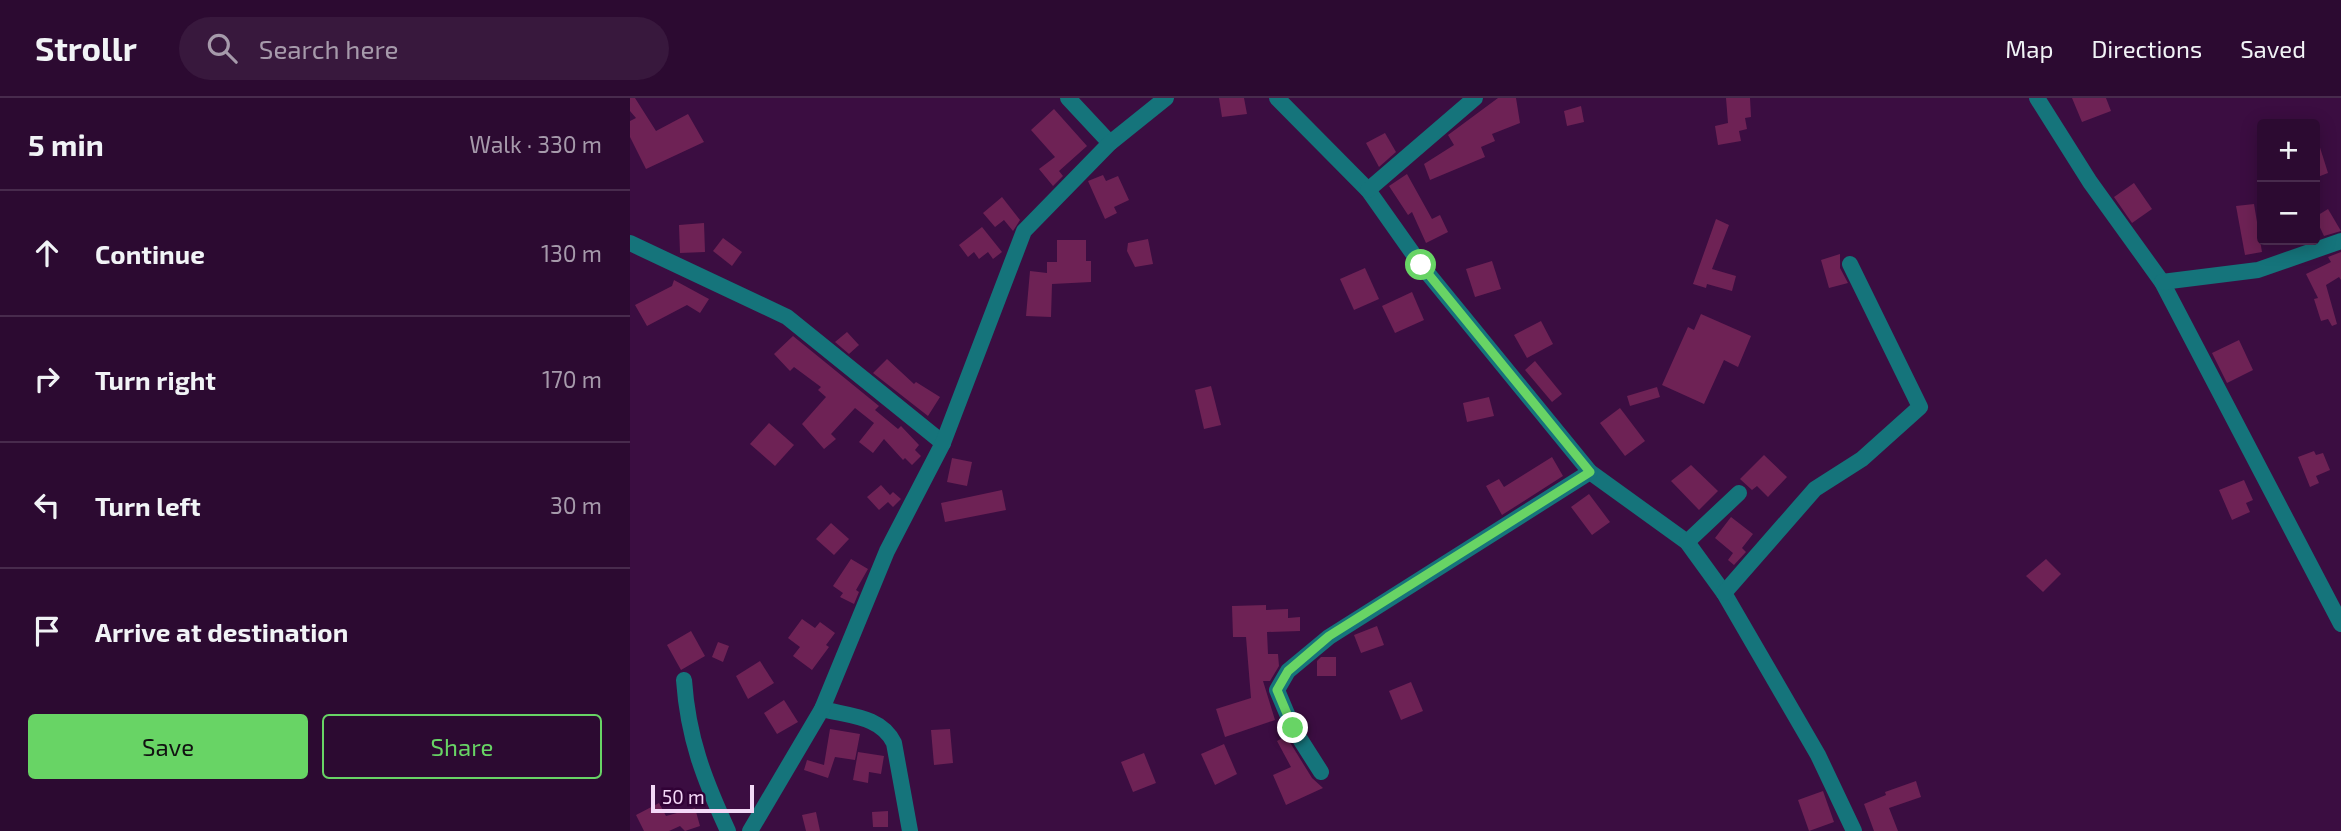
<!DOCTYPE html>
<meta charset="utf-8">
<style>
body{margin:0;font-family:"Exo 2",sans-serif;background:#38183d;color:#f1f3f6}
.controls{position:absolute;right:21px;top:21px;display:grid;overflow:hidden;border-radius:7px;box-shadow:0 4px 18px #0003}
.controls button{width:63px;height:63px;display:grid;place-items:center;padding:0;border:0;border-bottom:2px solid #482b4d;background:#2c0a31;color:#f1f3f6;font:35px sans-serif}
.scale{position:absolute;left:21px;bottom:18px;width:103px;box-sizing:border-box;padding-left:7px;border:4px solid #f4d8f7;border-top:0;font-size:19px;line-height:24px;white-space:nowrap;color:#f4d8f7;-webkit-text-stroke:5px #310236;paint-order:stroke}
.stop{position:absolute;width:21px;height:21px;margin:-16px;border:5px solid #68d465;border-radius:50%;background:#fff}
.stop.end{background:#68d465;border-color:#fff;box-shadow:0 2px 7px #0008}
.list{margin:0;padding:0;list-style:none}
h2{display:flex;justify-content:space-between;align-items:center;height:91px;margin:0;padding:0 28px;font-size:30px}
h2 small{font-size:23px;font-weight:400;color:#a69aab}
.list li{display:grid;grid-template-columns:46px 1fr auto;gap:21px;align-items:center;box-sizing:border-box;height:126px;padding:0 28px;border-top:2px solid #482b4d}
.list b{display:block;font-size:26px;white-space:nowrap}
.list em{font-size:23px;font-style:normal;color:#a69aab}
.actions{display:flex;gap:14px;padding:21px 28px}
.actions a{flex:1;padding:16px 0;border:2px solid #68d465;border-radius:7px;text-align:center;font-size:24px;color:#68d465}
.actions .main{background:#68d465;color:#111}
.icon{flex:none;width:38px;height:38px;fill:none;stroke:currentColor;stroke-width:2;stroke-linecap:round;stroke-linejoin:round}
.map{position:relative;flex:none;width:1711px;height:733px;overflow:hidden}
header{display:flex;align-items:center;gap:42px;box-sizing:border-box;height:98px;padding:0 35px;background:#2c0a31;border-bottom:2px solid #482b4d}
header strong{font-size:33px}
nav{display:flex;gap:38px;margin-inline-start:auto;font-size:24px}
.search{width:490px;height:63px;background:#38183d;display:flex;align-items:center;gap:18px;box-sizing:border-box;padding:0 24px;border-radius:38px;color:#a69aab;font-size:26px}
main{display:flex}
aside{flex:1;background:#2c0a31}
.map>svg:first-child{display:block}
.building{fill:#6e2255}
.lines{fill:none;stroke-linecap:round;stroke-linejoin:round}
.minor{stroke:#15747b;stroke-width:16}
.route{stroke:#68d465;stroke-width:9}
</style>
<header>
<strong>Strollr</strong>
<div class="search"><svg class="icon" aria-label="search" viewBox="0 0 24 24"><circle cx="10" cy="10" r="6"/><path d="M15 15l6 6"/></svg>Search here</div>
<nav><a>Map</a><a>Directions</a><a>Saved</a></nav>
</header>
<main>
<aside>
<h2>5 min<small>Walk · 330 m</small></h2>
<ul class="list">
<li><svg class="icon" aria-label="ahead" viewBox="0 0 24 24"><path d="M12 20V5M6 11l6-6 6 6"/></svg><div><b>Continue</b></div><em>130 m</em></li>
<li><svg class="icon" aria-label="right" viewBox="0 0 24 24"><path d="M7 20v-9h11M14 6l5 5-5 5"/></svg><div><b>Turn right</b></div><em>170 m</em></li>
<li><svg class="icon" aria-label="left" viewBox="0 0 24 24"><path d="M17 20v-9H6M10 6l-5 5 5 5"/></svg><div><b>Turn left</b></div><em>30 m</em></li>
<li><svg class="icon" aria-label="arrive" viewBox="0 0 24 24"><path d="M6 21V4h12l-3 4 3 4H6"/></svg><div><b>Arrive at destination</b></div></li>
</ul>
<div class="actions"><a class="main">Save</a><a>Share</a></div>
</aside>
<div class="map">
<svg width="1711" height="733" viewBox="0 0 1711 733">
<rect width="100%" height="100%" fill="#3b0d41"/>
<g class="building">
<path d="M0 0H5L26 33 58 16 74 44 16 71 0 39V23L6 20 0 13Z"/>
<path d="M589 0H614L617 16 592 19Z"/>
<path d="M868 0H886L890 25 862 36 865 43 851 49 855 59 800 82 794 66 824 47 818 37Z"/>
<path d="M1096 0H1120L1121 19 1115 20 1117 31 1109 33 1111 43 1088 47 1085 28 1098 25Z"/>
<path d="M1442 0H1476L1481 13 1452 24Z"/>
<path d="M951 8 954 24 937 28 934 13Z"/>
<path d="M424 11 457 48 429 73 433 78 423 88 409 71 425 59 401 32Z"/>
<path d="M755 35 766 54 749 69 736 45Z"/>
<path d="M1687 40 1698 75 1685 80V41Z"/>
<path d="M777 76 802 121 810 117 818 134 796 145 782 114 778 117 759 88Z"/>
<path d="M473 77 476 83 488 78 499 102 484 109 487 115 475 121 458 83Z"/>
<path d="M1504 85 1522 111 1502 125 1484 99Z"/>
<path d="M372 99 390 122 383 133 374 122 365 129 353 115Z"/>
<path d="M1624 106 1632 154 1615 157 1606 108Z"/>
<path d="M1698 111 1711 133 1694 138 1685 119Z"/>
<path d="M1086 121 1099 127 1082 171 1106 178 1102 193 1077 186 1076 190 1063 186Z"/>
<path d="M74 125 75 154 50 155 49 127Z"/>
<path d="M352 129 372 154 363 161 358 154 349 161 344 154 338 159 329 147Z"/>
<path d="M93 140 112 154 102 168 83 153Z"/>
<path d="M518 141 523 166 505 169 497 153 498 145Z"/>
<path d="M427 142H456V163H461V184L422 186 421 219 396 218 400 173 417 175V164H427Z"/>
<path d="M1711 154V182L1709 179 1696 187 1707 226 1702 228 1698 221 1691 223 1684 201 1688 200 1676 176 1701 164 1698 159Z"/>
<path d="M1210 156V170L1218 185 1199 190 1191 162Z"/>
<path d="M862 163 871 191 845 199 836 171Z"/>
<path d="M735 170 749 201 724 212 710 181Z"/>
<path d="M44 182 79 201 70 215 57 207 17 228 5 207 42 188Z"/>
<path d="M782 194 794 222 765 235 752 208Z"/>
<path d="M1071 216 1121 238 1108 269 1094 262 1074 306 1032 287 1058 229 1064 232Z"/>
<path d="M911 223 923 246 897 260 884 237Z"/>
<path d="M217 234 229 247 219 256 205 244Z"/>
<path d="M163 238 249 308 245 312 268 331 271 328 289 347 285 352 291 358 282 367 275 360 273 362 254 341 243 355 229 344 244 325 225 310 201 336 206 341 194 351 172 326 196 299 188 292 191 289 164 269 160 273 144 256Z"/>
<path d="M1609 242 1623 272 1597 285 1582 255Z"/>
<path d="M257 261 284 286 286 284 310 299 298 318 243 275Z"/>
<path d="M905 263 932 296 922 304 895 272Z"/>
<path d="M581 288 591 327 574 331 565 292Z"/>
<path d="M1027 289 1030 299 1000 308 997 298Z"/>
<path d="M859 299 864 318 837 324 833 305Z"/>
<path d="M990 310 1015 343 995 358 970 325Z"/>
<path d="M139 325 164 347 145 368 120 346Z"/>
<path d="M1684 353 1686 357 1693 355 1700 372 1686 378 1689 385 1680 389 1668 359Z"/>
<path d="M1134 357 1157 379 1138 399 1127 388 1122 392 1110 381Z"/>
<path d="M922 359 933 378 872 417 856 388 869 381 874 389Z"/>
<path d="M322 360 342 364 337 388 317 384Z"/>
<path d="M1061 367 1088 393 1069 412 1041 383Z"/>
<path d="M1614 382 1623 402 1616 405 1620 414 1602 422 1589 392Z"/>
<path d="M251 387 260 397 263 394 271 401 263 409 258 404 249 412 237 399Z"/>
<path d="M372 392 376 412 315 424 311 405Z"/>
<path d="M959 396 980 424 962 437 941 409Z"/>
<path d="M1101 419 1123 436 1112 450 1116 454 1104 467 1098 462 1103 455 1085 440Z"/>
<path d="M201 425 219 441 204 457 186 441Z"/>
<path d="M221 461 238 471 226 492 229 494 224 506 210 499 213 495 203 488Z"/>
<path d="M1416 461 1431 476 1413 494 1396 478Z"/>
<path d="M636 507V512L658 511V520L670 519V533L637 534 638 556H648L649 568 640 583H633L645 622 595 639 586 611 621 600 616 539H603L602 508Z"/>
<path d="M172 521 185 530 190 524 205 535 196 547 199 549 182 572 163 558 170 549 158 540Z"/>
<path d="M747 528 754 547 731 555 724 537Z"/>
<path d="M61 533 75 558 51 572 37 547Z"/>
<path d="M88 544 99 548 93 564 82 559Z"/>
<path d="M691 559H706V578H687V563Z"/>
<path d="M130 563 144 585 118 601 106 578Z"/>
<path d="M781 584 793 613 771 622 759 593Z"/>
<path d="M154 602 168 624 147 636 134 615Z"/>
<path d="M200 631 230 636 225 662 205 659 198 680 174 672 177 662 194 667Z"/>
<path d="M320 631 323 665 304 667 301 632Z"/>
<path d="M656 638 682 680 693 690 656 707 643 677 661 669 647 643Z"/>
<path d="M594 646 607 676 585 687 571 656Z"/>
<path d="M228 654 254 658 251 676 239 674 238 685 223 682Z"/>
<path d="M514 655 526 685 503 694 491 664Z"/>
<path d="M1286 683 1291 699 1259 710 1268 733H1244L1234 706 1256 697 1255 694Z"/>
<path d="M1193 693 1204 724 1179 733 1168 702Z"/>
<path d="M29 705 36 718 65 710 70 728 55 733 50 728 39 733H14L6 717Z"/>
<path d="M258 713V729H243L242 714Z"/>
<path d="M186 714 190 733H176L172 717Z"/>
</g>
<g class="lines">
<g class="minor">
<path d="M438 0 480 45"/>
<path d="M647 0 738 92 791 167 960 374 1057 444 1094 495 1188 657 1224 733"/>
<path d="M1407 0 1460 84 1532 184 1711 526"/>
<path d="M738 92 845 0"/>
<path d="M0 145 157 219 313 345"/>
<path d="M1532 184 1628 172 1711 143"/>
<path d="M1057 444 1109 395"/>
<path d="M1094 495 1185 391 1232 361 1290 309 1220 166"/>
<path d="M54 582C58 640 74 681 98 733"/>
<path d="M192 611C219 618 251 618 264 645L280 733"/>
<path d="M691 674 663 630 647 592 658 573 699 539 960 374"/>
<path d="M120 733 192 611 257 453 313 345 394 133 480 45 536 0"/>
</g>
</g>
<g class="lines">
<path class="route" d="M663 630 647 592 658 573 699 538 960 374 791 167"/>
</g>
</svg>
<div class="controls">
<button>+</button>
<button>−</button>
</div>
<div class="scale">50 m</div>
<div class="stop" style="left:791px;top:167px"></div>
<div class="stop end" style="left:663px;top:630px"></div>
</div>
</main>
